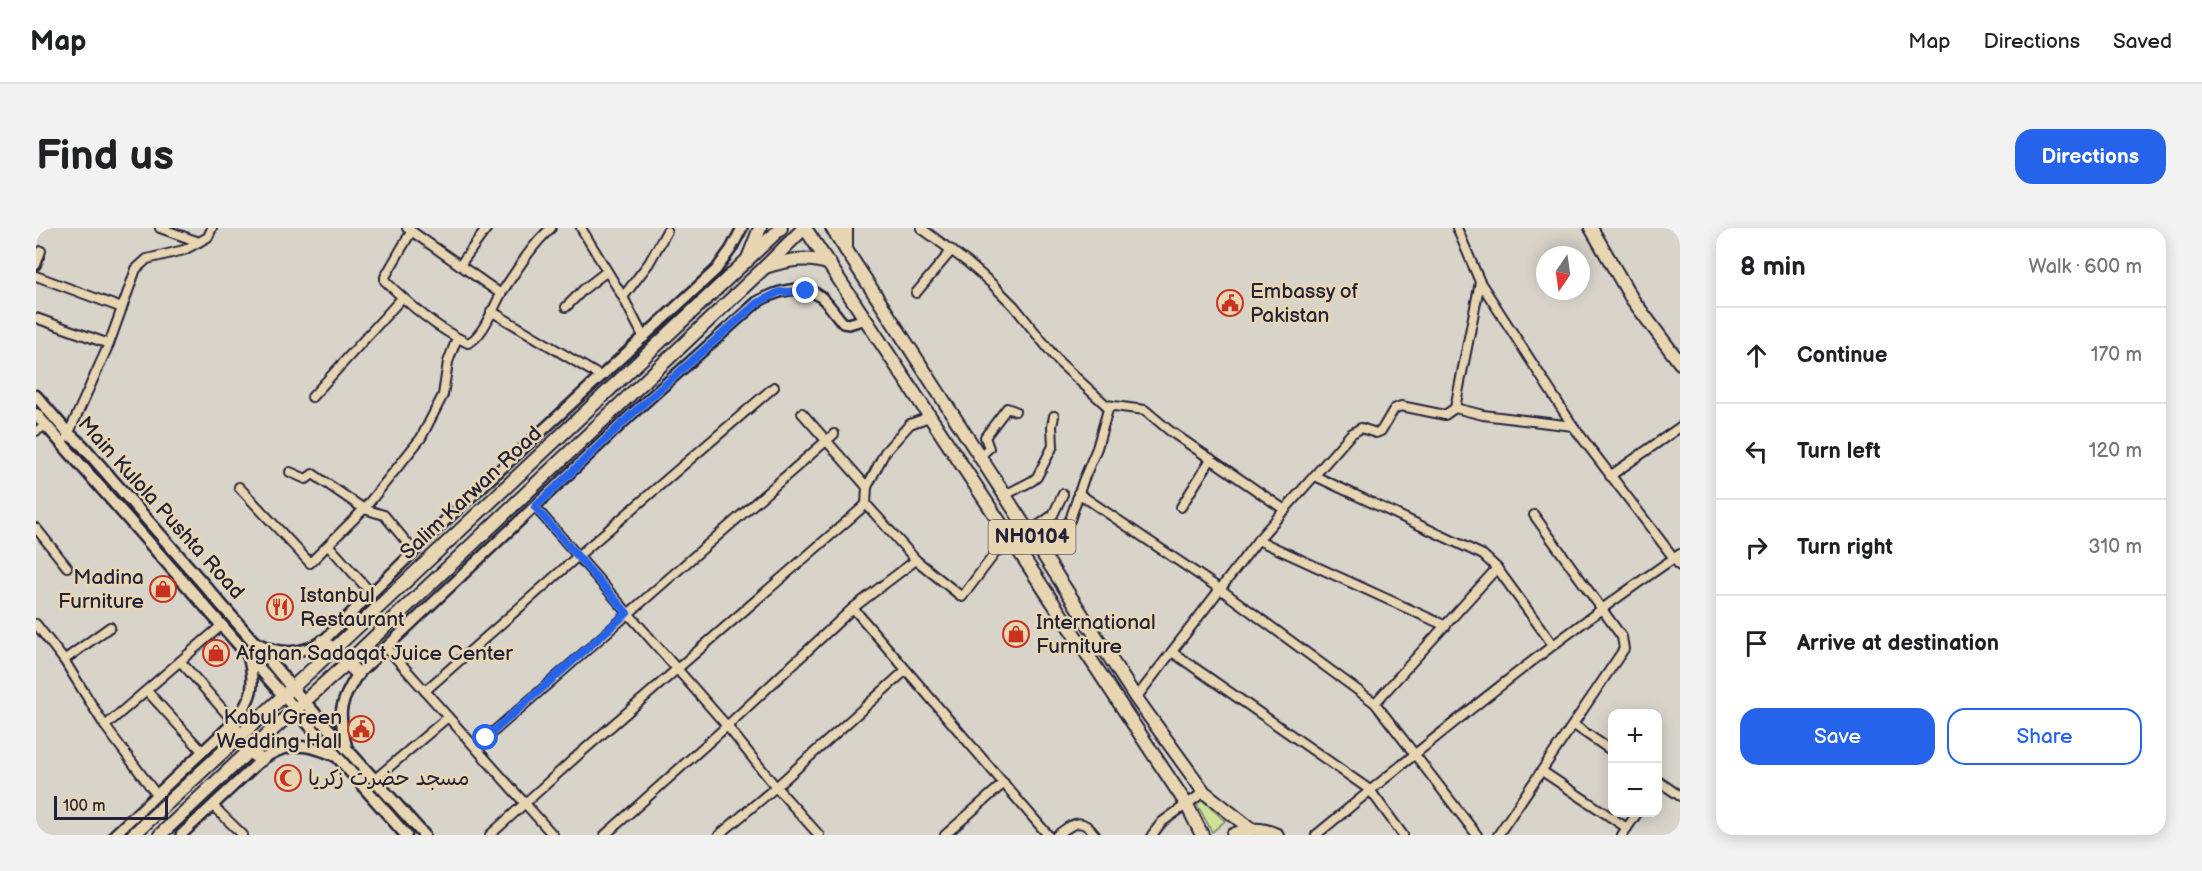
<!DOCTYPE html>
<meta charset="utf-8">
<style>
body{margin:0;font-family:"Balsamiq Sans","Playpen Sans Arabic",sans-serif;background:#f2f2f2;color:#202124}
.controls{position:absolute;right:18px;bottom:18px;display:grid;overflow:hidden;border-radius:12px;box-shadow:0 3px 15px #0003}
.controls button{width:54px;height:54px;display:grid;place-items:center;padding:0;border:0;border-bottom:2px solid #e0e0e0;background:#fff;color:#202124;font:30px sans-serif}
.compass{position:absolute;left:1500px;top:18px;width:54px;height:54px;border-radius:50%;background:#fff;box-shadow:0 3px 15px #0003;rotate:193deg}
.scale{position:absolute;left:18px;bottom:15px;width:114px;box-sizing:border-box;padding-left:6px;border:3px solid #22223b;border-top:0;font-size:16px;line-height:21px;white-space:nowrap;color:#22223b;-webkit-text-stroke:4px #e8d6b3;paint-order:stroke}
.stop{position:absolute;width:18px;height:18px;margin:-14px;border:4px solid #2563eb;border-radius:50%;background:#fff}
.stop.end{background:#2563eb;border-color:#fff;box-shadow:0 2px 6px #0008}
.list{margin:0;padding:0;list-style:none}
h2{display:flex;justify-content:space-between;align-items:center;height:78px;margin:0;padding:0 24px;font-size:26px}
h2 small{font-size:20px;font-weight:400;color:#757577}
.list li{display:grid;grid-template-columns:39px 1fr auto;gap:18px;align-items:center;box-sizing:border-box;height:96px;padding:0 24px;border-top:2px solid #e0e0e0}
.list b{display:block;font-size:22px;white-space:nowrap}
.list em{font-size:20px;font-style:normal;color:#757577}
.actions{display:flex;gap:12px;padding:18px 24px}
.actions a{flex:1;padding:14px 0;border:2px solid #2563eb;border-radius:18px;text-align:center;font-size:21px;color:#2563eb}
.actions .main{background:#2563eb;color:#fff}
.icon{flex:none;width:33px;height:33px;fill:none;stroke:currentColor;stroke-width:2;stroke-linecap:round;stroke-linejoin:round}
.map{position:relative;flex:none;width:1644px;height:607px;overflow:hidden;border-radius:18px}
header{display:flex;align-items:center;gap:36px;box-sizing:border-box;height:84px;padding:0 30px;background:#fff;border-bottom:2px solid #e0e0e0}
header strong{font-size:28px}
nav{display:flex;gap:33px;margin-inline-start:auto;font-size:21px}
.intro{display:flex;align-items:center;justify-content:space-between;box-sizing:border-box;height:144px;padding:0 36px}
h1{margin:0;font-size:42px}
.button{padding:15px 27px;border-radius:18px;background:#2563eb;color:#fff;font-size:21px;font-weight:700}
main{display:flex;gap:36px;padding:0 36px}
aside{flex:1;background:#fff;border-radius:18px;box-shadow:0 3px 15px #0003}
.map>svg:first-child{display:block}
.green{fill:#cee297;stroke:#788269;stroke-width:1.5}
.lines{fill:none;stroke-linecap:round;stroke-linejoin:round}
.minor-casing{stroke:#22223b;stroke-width:12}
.tertiary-casing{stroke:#22223b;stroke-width:14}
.secondary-casing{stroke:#22223b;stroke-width:15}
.primary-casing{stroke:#22223b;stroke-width:16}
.trunk-casing{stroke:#22223b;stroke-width:16}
.minor{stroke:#e8d6b3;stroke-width:8}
.tertiary{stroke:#e8d6b3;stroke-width:9}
.secondary{stroke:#e8d6b3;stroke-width:10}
.primary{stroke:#e8d6b3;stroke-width:12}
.trunk{stroke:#e8d6b3;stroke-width:12}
.route{stroke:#2563eb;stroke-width:8}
.labels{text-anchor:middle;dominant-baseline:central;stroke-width:5;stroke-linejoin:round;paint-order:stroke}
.shield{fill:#e8d6b3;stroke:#5d585f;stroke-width:1.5}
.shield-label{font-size:20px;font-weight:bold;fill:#22223b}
.poi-label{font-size:21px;fill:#22223b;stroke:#e8d6b3;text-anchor:start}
.street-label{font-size:21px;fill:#22223b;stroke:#e8d6b3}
</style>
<header>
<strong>Map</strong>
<nav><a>Map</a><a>Directions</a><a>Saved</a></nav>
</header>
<div class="intro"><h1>Find us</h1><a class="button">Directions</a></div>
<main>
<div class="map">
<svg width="1644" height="607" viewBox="0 0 1644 607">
<rect width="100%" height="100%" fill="#d9d4ca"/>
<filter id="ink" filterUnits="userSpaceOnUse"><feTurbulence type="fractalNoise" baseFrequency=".0167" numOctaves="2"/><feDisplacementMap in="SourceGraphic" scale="12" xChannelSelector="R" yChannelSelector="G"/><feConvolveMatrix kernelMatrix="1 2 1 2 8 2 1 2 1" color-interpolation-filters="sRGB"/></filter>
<g filter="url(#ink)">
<path class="green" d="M1164 570 1189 593 1176 604 1160 574Z"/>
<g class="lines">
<defs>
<g id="minor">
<path d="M124 0 163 14"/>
<path d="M371 0 465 66"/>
<path d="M545 0 587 69 608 110"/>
<path d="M885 0 931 34 955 55 978 78 1023 134 1070 177 1109 182 1134 203 1249 282"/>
<path d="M375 4 349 49V53C373 76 401 101 432 115 447 109 458 78 466 64 481 42 495 18 515 0"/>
<path d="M0 37 5 23"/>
<path d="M424 37 451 0"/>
<path d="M0 48 86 80"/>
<path d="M1444 54 1537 198 1644 338"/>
<path d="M880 65 916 22"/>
<path d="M587 69 613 35 631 3"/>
<path d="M530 79 548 61 570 44"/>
<path d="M455 83 564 148"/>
<path d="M0 90 73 116"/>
<path d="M276 169 366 70"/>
<path d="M1419 180 1447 187 1537 198"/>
<path d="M766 185 831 259"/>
<path d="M0 203 11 197"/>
<path d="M31 209 73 116 100 41 111 31 148 22 172 9 176 0"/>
<path d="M944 228 953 220 949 209 971 180 979 183"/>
<path d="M254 244 270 251 277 246 328 281 348 287 378 323"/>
<path d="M1279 248 1447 327 1461 340 1517 417"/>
<path d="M1574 248 1644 199"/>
<path d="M203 259 274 335 328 281 385 210 407 167 412 134 421 110"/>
<path d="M1042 265 1184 361 1339 475 1441 607"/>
<path d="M969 267 996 253 1001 249 1017 218 1016 198 1018 188"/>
<path d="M830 276 880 332 926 369 960 324 975 315"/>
<path d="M499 279 691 498 740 559 783 607"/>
<path d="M1145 279 1175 231"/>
<path d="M0 300 31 339"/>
<path d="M993 304 1017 287 1027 266"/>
<path d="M1222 312 1410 398"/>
<path d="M293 318 335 365"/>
<path d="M1003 320 1017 310 1034 292 1047 253 1061 220 1073 178"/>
<path d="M817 380 1012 607"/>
<path d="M0 396 28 432 69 498 120 566"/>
<path d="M350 419 517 607"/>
<path d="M1136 424 1334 562 1367 607"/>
<path d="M28 432 74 399"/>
<path d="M145 434 198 494"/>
<path d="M111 463 166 523"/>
<path d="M389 463 542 328 738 159"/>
<path d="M1100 470 1222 312 1315 206 1325 200 1340 205 1345 203 1358 181 1365 178 1409 187 1419 180 1444 54 1421 0"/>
<path d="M1339 475 1461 340"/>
<path d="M1538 497 1576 523"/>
<path d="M69 498 186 397"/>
<path d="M440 519 798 206"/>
<path d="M1506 543 1591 600"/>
<path d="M339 551 412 489"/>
<path d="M1622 553 1644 568"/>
<path d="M177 578 207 607"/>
<path d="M454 607 541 528 826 280 830 276 831 259 849 224 874 196 893 189"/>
<path d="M569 607 691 498 817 380 880 332"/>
<path d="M683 607 740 559 870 442"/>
<path d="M909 607 968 555"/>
<path d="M1021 607C1037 596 1045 587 1059 607"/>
<path d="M1116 607 1126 594 1168 564"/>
<path d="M1280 607C1398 510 1517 412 1644 326"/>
<path d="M1462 607 1588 421 1586 409 1498 287"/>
<path d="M1586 607 1602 584"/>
</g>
<g id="tertiary">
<path d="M219 414C243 427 264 427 287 413L413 289 680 42 695 21 706 0"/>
<path d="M311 520C302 485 302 477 322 446L596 186 721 74C738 64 767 54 785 69 793 76 800 87 807 95L813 96 829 91"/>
<path d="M78 607 198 494C217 470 220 458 212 428"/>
<path d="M145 607 225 532C253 514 269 515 299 528"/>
</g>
<g id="secondary">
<path d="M0 168 32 205 46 217 218 414 256 460 388 607"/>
<path d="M0 186 370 607"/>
</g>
<g id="primary">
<path d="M1555 0 1596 71 1644 135"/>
<path d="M287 413 297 422"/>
<path d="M311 435 322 446"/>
<path d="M198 494 200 511"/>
<path d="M213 523 225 532"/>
<path d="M97 607 297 422 745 0"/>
<path d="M124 607 213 523 311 435 729 39 768 0"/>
</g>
<g id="trunk">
<path d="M769 0 1151 577 1166 607"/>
<path d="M796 0 1100 470 1168 564 1215 601"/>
<path d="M810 0V22"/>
<path d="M711 33 724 0"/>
<path d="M729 39C752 32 771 28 794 36"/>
<path d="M1197 607C1212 600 1227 600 1241 607"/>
</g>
</defs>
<use href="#minor" class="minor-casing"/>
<use href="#tertiary" class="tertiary-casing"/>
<use href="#secondary" class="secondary-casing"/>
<use href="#primary" class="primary-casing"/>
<use href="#trunk" class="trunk-casing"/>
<use href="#minor" class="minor"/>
<use href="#tertiary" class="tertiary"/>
<use href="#secondary" class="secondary"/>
<use href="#primary" class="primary"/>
<use href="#trunk" class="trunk"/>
</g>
</g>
<g class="lines" filter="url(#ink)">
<path class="route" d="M450 510 591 385 499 279 596 186 721 75 743 64 770 63"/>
</g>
<defs>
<symbol id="civic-ring" viewBox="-11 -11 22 22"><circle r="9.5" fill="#e8d6b3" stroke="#c8321e" stroke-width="1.5"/><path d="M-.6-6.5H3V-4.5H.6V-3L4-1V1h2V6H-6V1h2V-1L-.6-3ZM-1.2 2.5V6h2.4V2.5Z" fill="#c8321e"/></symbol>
<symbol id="shop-ring" viewBox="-11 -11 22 22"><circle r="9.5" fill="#e8d6b3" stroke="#c8321e" stroke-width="1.5"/><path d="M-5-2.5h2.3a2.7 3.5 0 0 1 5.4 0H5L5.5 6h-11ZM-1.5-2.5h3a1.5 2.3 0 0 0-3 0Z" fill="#c8321e"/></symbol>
<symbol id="restaurant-ring" viewBox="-11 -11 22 22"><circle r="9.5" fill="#e8d6b3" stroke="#c8321e" stroke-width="1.5"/><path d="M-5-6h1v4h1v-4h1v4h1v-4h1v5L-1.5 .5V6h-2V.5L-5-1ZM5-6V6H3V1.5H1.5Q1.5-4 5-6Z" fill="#c8321e"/></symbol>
<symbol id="mosque-ring" viewBox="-11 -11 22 22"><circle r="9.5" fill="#e8d6b3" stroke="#c8321e" stroke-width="1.5"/><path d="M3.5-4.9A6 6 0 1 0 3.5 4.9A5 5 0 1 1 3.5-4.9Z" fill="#c8321e"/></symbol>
</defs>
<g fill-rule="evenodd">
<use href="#civic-ring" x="1179" y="60" width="30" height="30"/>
<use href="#shop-ring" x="112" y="346" width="30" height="30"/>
<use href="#restaurant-ring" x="229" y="364" width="30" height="30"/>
<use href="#shop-ring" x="965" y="391" width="30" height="30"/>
<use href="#shop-ring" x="165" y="410" width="30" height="30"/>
<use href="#civic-ring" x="310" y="486" width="30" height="30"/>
<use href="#mosque-ring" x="237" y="535" width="30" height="30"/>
</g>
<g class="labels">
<rect class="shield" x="952.5" y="292" width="87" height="34" rx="4.5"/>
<g class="shield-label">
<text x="996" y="309">NH0104</text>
</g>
<g class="poi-label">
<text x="1214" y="63">Embassy of<tspan x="1214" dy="24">Pakistan</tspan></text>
<text x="108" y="349" text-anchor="end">Madina<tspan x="108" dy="24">Furniture</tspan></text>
<text x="264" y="367">Istanbul<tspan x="264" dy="24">Restaurant</tspan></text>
<text x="1000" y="394">International<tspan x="1000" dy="24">Furniture</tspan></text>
<text x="200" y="425">Afghan Sadaqat Juice Center</text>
<text x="306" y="489" text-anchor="end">Kabul Green<tspan x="306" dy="24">Wedding Hall</tspan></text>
<text x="272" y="550">مسجد حضرت زکریا</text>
</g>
<g class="street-label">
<text transform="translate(435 265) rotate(-43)">Salim Karwan Road</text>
<text transform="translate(125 280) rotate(48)">Main Kulola Pushta Road</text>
</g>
</g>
</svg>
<div class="controls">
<button>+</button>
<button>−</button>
</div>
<svg class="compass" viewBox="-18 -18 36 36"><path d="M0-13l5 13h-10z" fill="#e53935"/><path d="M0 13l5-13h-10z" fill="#757577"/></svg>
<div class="scale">100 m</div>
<div class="stop" style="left:450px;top:510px"></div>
<div class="stop end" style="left:770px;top:63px"></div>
</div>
<aside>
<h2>8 min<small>Walk · 600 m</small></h2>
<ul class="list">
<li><svg class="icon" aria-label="ahead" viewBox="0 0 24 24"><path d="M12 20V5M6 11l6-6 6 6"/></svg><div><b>Continue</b></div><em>170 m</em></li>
<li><svg class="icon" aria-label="left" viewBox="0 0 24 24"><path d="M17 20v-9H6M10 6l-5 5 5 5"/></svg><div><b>Turn left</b></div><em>120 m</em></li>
<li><svg class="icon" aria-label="right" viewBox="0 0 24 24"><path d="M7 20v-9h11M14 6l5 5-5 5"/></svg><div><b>Turn right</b></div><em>310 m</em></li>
<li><svg class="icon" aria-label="arrive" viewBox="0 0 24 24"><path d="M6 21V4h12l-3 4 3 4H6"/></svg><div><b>Arrive at destination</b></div></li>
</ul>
<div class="actions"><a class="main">Save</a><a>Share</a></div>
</aside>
</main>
